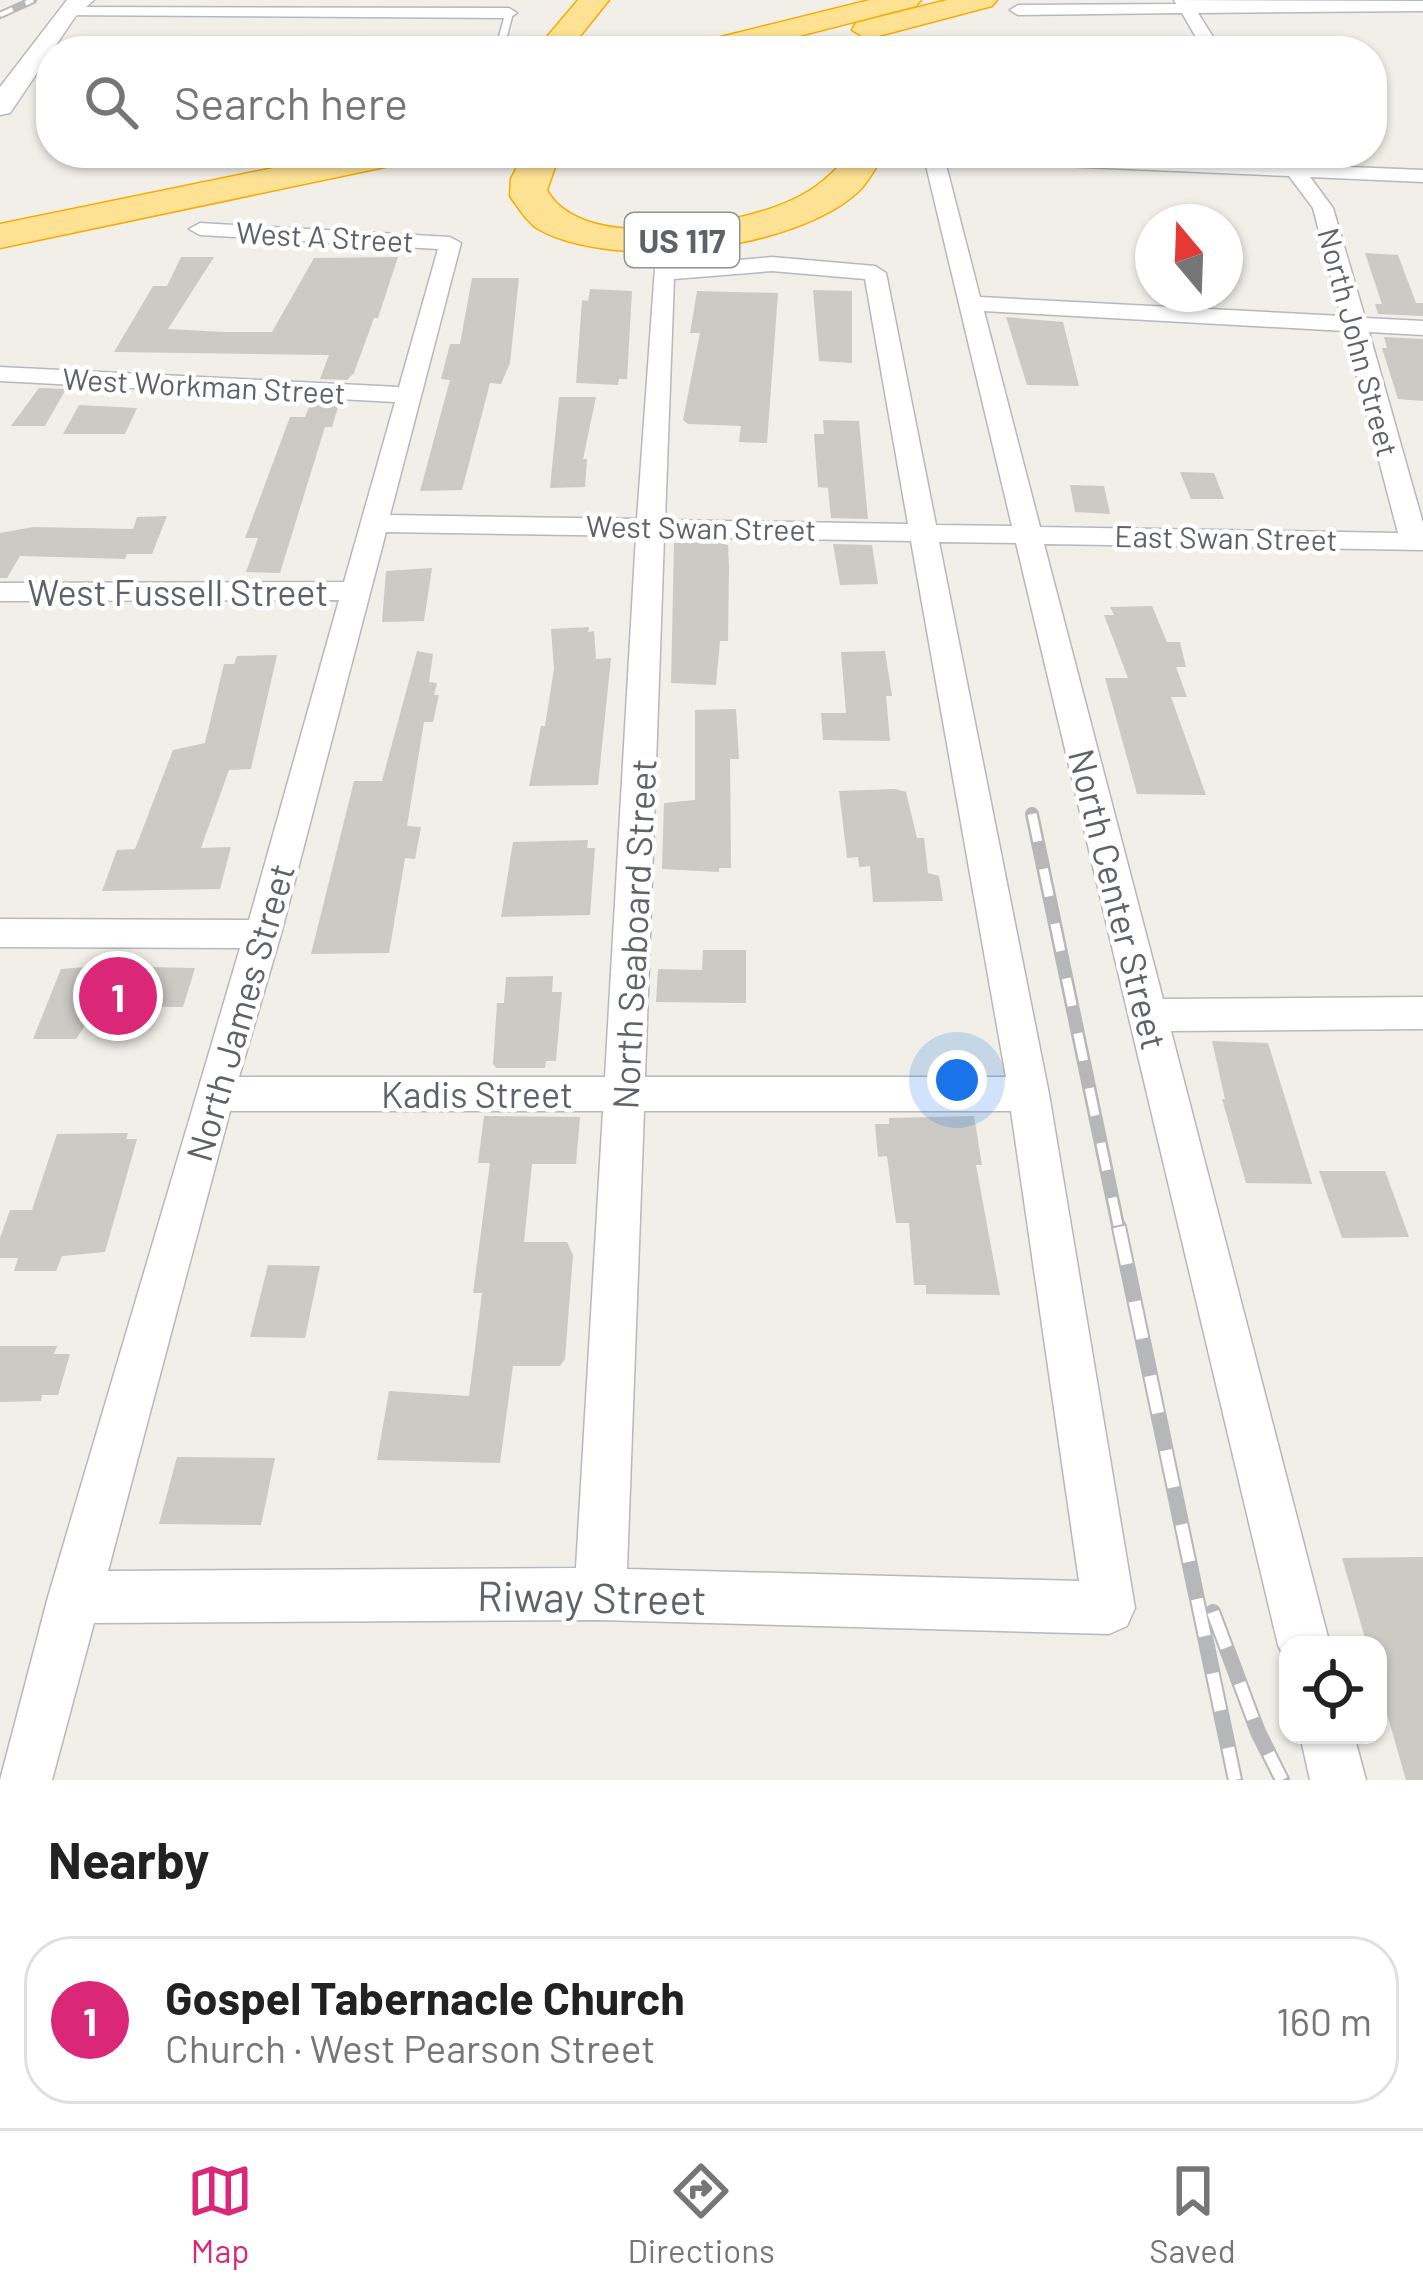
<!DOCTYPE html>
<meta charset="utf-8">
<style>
body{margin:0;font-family:Barlow,sans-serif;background:#f6f6f6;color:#222}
.controls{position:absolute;right:36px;bottom:36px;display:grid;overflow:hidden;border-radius:24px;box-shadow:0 3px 9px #0004}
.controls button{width:108px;height:108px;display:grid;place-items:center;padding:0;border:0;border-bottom:3px solid #e0e0e0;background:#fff;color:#222;font:60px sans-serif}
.compass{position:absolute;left:1135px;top:204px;width:108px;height:108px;border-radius:50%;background:#fff;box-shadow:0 3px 9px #0004;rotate:341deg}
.you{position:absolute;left:957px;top:1080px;width:42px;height:42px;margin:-30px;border:9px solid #fff;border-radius:50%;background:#1a73e8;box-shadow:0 0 0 18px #1a73e833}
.badge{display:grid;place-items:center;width:78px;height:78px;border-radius:50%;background:#db2777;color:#fff;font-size:39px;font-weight:700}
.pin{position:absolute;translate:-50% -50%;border:6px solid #fff;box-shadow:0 3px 12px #0006}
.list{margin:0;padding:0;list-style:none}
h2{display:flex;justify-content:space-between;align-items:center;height:156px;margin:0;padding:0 48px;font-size:51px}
h2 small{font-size:39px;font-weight:400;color:#767676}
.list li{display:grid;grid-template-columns:78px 1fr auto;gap:36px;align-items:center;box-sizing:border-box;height:168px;margin:0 24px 24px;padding:0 24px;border:3px solid #e0e0e0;border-radius:48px}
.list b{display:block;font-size:45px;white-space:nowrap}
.list p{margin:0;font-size:39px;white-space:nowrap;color:#767676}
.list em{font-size:39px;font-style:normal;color:#767676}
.icon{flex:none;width:66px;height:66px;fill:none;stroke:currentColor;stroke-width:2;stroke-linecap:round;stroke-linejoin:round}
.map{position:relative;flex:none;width:1423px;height:1780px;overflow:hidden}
.search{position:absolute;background:#fff;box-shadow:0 3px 9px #0004;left:36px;right:36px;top:36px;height:132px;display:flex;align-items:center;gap:30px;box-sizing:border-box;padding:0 42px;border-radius:48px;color:#767676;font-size:45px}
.sheet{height:348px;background:#fff}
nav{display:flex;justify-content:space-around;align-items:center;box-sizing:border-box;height:168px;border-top:3px solid #e0e0e0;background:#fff;font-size:33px;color:#767676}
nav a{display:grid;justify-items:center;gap:6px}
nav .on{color:#db2777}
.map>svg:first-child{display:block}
.building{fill:#cccac5}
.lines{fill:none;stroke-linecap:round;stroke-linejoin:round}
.service-casing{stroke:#b5b8bc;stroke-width:3}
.minor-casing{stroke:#b5b8bc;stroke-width:3}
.secondary-casing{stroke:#b6babf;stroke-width:3}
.motorway-casing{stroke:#f9ab00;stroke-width:3}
.service{fill:#fff;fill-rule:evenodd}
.minor{fill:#fff;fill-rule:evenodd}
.secondary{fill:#fff;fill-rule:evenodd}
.motorway{fill:#fde293;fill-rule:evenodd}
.rail-far2-casing{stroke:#b6b7b8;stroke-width:8}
.rail-far1-casing{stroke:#b6b7b8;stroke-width:14}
.rail-casing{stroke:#b6b7b8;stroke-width:16}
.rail-far2{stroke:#fff;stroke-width:4.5;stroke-dasharray:14;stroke-linecap:butt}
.rail-far1{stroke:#fff;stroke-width:9;stroke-dasharray:28;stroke-linecap:butt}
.rail{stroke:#fff;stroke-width:12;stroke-dasharray:38;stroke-linecap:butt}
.labels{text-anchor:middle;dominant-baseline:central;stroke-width:9;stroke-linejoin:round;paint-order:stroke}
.far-street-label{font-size:30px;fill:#5f6368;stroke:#fff}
.shield{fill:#fff;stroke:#8f9295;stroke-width:3}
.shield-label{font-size:33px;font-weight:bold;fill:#5f6368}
.street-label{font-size:36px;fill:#5f6368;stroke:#fff}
.near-street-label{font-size:42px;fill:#5f6368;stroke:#fff}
</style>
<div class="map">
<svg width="1423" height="1780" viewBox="0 0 1423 1780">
<rect width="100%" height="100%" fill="#f1efe8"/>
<g class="building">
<path d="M1365 253 1398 255 1416 303H1423V316L1378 314 1375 304H1382Z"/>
<path d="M181 257H214L168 329 225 332H272L314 258 398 257 378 318H374L354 373 347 380 320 379 329 355 114 352 153 286H167Z"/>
<path d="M472 278H519L510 363 501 384 490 383 462 490 420 491 450 380 441 379 450 344H460Z"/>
<path d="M590 289 632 291 627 379H619L618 385 576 383 582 300 588 301Z"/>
<path d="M813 290 852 291V363L819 361Z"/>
<path d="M697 291 778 293 767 443 739 442 741 426 688 424 683 420 700 333H690Z"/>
<path d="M1006 317 1063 322 1079 386 1027 385Z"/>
<path d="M1384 337 1423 339V401L1398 399 1382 348H1387Z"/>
<path d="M39 388 66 389 45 426H11Z"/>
<path d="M559 397H596L583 459H587L585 487 550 488Z"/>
<path d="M311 402 339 404 332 427H325L280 573 246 572 258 538H245L290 417H305Z"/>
<path d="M79 405 137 408 125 434H63Z"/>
<path d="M823 420 859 421 868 519 831 518 828 488 818 487 814 434H824Z"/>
<path d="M1180 472 1214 473 1224 499H1191Z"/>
<path d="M1070 485 1104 486 1110 514 1075 512Z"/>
<path d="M167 516 152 554H127L125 559 20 556 7 578H0V533L33 527 133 529 137 517Z"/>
<path d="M714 542 728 545 729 567 728 641H720L716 685 671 683 674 543Z"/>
<path d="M833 544 872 545 878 584 840 585Z"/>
<path d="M432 568 424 621 382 622 386 571Z"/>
<path d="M1152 606 1167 642H1180L1186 667H1176L1187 697H1171L1206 795 1137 794 1105 678H1128L1104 615H1114L1110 607Z"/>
<path d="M589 627 588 632 594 631 596 659 611 658 598 785 529 786 541 726H545L554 669 551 629Z"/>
<path d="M417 651 433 654 429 682 437 683 434 695H439L433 722H424L407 826 421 827 415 859 405 858 389 953 311 954 354 781H382Z"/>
<path d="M885 651 892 696H886L890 741 823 740 821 713H846L841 652Z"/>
<path d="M277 655 251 769 229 770 201 848 231 847 220 889 102 891 117 850 135 849 173 750 205 743 224 664H234L237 656Z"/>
<path d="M736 709 739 759H730L731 868H719V872L662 869 664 803 695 800V710Z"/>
<path d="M895 789 906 792 917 838H924L928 873 939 876 943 901 873 902 870 866 859 867 858 857 847 858 839 791Z"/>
<path d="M588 840 587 848H595L590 915 501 917 513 842Z"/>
<path d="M703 950H746V1003L656 1002 658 969 702 970Z"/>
<path d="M98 966 195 968 183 1007 98 1006 76 1039H33L61 969Z"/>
<path d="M553 976 552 992H562L556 1061H546L545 1068H496L493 1064 497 1003H504L506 977Z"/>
<path d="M1212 1041 1268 1043 1312 1184 1246 1183 1222 1099H1225Z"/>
<path d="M484 1116 580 1117 576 1164H532L524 1242H567L573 1255 565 1359 560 1366H513L500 1463 377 1460 389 1391 469 1396 482 1293H473L490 1163H478Z"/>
<path d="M974 1116 982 1165H976L1000 1295 926 1294V1285H914L909 1223H896L887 1156 878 1157 875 1124H889V1118Z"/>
<path d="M128 1133 126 1139H137L105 1252 62 1256 56 1271H14L18 1258H0V1238L10 1210H32L57 1134Z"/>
<path d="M1319 1171H1385L1409 1237 1342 1238Z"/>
<path d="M268 1265 320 1266 305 1338 250 1337Z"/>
<path d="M0 1346H57L54 1354H70L58 1395H42L41 1401 0 1402Z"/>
<path d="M177 1457 275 1458 261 1525 159 1524Z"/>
<path d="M1423 1557V1780H1406L1378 1683V1645H1367L1342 1558Z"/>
</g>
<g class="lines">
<defs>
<path id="service" d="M506 11 513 13 503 51H495Z"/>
<g id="minor">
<path d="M1174 0 1423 1V11L1198 13 1222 51H1204L1182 13 1018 15 1010 10 1018 5 1176 4Z"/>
<path d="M66 7 509 8 517 13 509 18 60 15 58 12Z"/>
<path d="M900 41H912L916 51H898Z"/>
<path d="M923 153 1280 164 1276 153H1292L1301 165 1423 170V182L1310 177 1333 208 1365 318 1423 321V335L1369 332 1423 523V550L1044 544 1163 999 1423 997V1029L1171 1031 1330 1645H1288V1665L1278 1645 1016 543 939 542 1049 1094 1135 1608 1127 1626 1109 1634 600 1620 94 1623 52 1780H0L48 1597 240 948 0 947V919L249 920 339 600 0 601V583L344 582 395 402 0 381V367L399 387 438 249 200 235 189 229 200 223 450 237 461 243 390 515 637 519 655 268 772 257 875 266 886 273 936 525 1012 526ZM945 161 1289 176 1313 208 1341 316 980 297ZM772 271 865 279 908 524 665 520 674 279ZM984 311 1345 331 1398 533 1040 527ZM386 532 636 536 605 1077H239L281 934ZM664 537 911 541 1006 1077H645ZM230 1111H603L576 1568 108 1571ZM644 1111H1011L1079 1581 627 1569Z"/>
<path d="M1300 1735H1354L1366 1780H1310Z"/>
</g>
<path id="secondary" d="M67 0H94L75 17 10 113 0 115V87Z"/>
<g id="motorway">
<path d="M578 0H609L568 51H535Z"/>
<path d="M870 0H921L916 6 740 51H687L692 44Z"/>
<path d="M947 0H997L992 6 867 39 852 30 856 23Z"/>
<path d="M347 153H417L412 161 399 164 0 248V224Z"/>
<path d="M524 153H560L547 190C582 255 736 226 792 200 816 189 834 174 849 153H885C877 165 869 181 859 191 795 251 616 271 540 230 528 224 518 207 510 196L511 179Z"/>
</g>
</defs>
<use href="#service" class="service-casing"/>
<use href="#minor" class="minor-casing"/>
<use href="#secondary" class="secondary-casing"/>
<use href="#motorway" class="motorway-casing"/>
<use href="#service" class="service"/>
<use href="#minor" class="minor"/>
<use href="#secondary" class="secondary"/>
<use href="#motorway" class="motorway"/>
<defs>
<path id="rail-far2" d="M0 15 33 0"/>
<path id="rail-far1" d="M1032 814 1119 1230"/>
<g id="rail">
<path d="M1119 1227 1235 1780"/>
<path d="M1213 1612 1258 1732 1282 1780"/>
</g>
</defs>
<use href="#rail-far2" class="rail-far2-casing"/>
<use href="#rail-far1" class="rail-far1-casing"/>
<use href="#rail" class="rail-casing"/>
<use href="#rail-far2" class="rail-far2"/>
<use href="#rail-far1" class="rail-far1"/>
<use href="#rail" class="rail"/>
</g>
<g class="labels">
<g class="far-street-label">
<text transform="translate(325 236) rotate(3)">West A Street</text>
<text transform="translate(1359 342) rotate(75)">North John Street</text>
<text transform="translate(204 385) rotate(3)">West Workman Street</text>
<text transform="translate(701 527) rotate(1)">West Swan Street</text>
<text transform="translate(1226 537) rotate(1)">East Swan Street</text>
</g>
<rect class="shield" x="625" y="213" width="114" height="54" rx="9"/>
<g class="shield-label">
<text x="682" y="240">US 117</text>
</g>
<g class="street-label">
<text x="178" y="591">West Fussell Street</text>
<text transform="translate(1119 899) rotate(76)">North Center Street</text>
<text transform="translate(633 934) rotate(-87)">North Seaboard Street</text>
<text transform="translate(239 1012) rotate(-74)">North James Street</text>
<text x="477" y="1093">Kadis Street</text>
</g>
<g class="near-street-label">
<text transform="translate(592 1596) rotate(1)">Riway Street</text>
</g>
</g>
</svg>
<div class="controls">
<button><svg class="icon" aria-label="locate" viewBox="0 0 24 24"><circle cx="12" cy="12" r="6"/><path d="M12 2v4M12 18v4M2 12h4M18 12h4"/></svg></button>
</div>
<svg class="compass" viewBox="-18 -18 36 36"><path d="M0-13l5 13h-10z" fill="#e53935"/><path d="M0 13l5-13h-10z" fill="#767676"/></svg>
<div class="you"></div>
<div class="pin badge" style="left:118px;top:996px">1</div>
<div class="search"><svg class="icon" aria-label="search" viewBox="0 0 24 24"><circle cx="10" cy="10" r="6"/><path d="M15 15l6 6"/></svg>Search here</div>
</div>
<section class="sheet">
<h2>Nearby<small></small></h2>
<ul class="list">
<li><span class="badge">1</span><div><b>Gospel Tabernacle Church</b><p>Church · West Pearson Street</p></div><em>160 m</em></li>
</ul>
</section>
<nav>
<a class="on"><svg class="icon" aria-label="map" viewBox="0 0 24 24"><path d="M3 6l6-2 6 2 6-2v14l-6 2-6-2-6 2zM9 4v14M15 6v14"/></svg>Map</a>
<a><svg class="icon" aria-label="directions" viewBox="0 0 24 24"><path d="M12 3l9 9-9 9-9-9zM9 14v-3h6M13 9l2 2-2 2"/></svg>Directions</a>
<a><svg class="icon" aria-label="saved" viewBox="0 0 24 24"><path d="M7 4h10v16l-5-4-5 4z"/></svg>Saved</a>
</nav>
